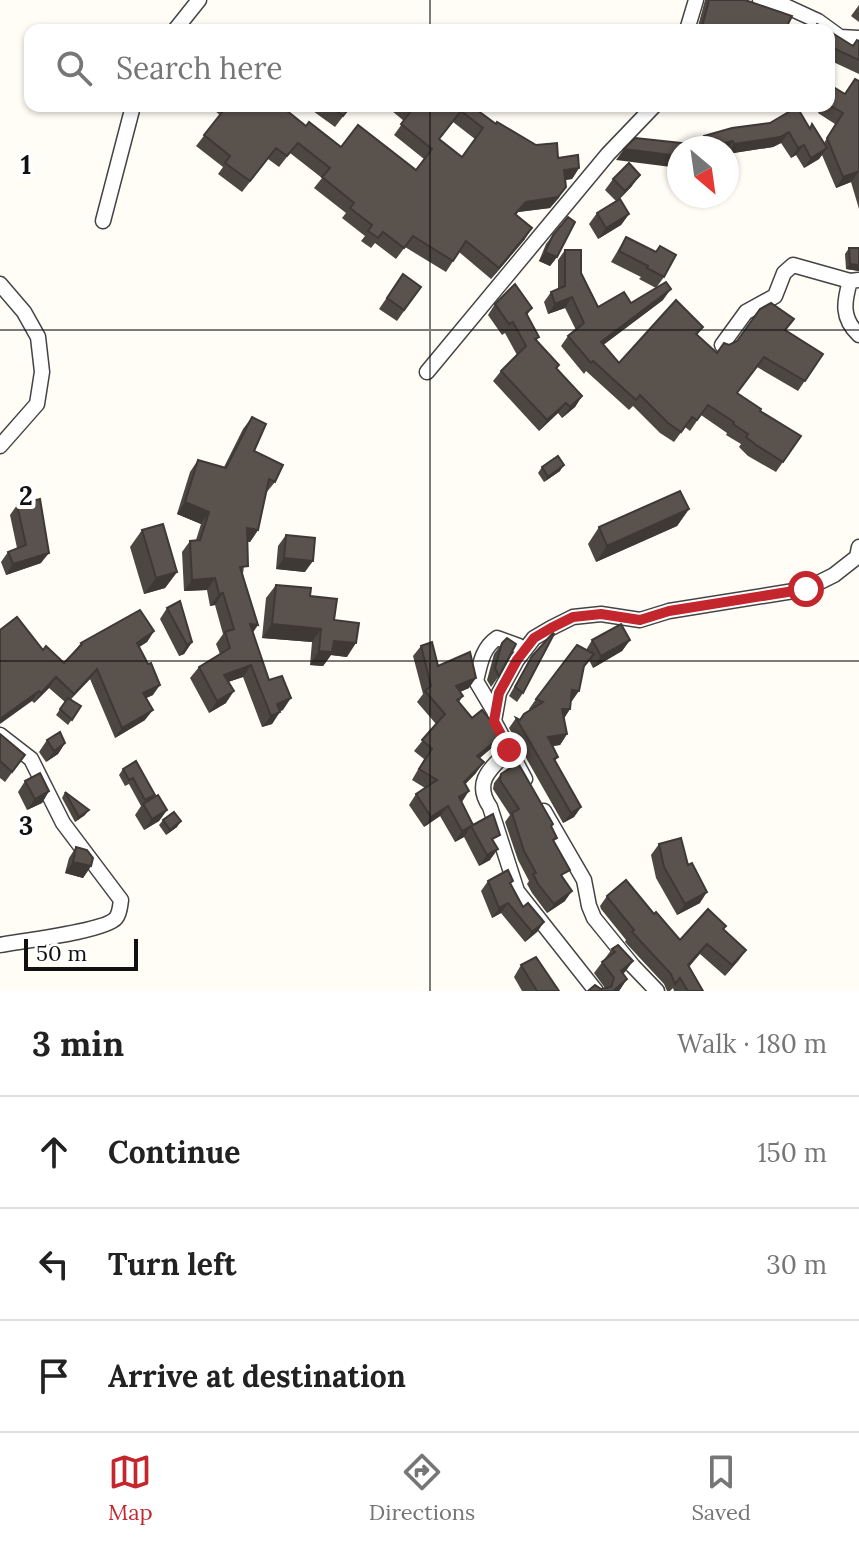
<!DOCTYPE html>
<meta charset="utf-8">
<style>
body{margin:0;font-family:Lora,serif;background:#f6f6f6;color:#222}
.compass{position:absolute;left:667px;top:136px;width:72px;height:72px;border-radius:50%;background:#fff;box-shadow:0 2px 6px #0004;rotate:151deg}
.scale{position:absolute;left:24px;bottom:20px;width:114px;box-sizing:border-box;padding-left:8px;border:4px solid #111;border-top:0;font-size:22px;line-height:28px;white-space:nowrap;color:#111;-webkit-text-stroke:6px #fff;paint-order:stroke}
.stop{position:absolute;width:24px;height:24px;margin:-18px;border:6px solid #c4262e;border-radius:50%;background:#fff}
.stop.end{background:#c4262e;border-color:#fff;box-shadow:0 2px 8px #0008}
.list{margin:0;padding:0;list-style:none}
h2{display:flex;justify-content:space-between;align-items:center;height:104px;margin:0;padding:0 32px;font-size:34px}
h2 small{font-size:26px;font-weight:400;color:#767676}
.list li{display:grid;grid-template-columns:52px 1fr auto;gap:24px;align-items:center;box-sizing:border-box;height:112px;padding:0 32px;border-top:2px solid #e0e0e0}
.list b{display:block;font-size:30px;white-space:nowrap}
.list em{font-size:26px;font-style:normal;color:#767676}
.icon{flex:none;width:44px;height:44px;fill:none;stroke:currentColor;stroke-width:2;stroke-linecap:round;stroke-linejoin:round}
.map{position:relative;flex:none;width:859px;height:991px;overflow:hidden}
.search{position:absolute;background:#fff;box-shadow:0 2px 6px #0004;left:24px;right:24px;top:24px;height:88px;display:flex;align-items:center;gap:20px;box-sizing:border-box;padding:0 28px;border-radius:16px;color:#767676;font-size:30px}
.sheet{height:440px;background:#fff}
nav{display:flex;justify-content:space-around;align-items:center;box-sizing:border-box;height:112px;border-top:2px solid #e0e0e0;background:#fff;font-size:22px;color:#767676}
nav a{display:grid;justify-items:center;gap:4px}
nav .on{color:#c4262e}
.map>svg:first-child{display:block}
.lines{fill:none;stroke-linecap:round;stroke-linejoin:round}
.minor-casing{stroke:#444;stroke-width:17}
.minor{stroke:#fff;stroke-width:14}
.wall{fill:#4d4742;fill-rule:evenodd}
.shaded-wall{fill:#3f3936}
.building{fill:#5a524d;stroke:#3f3936;stroke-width:2;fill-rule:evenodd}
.route{stroke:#c4262e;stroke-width:10}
.grid{fill:none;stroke:#111;stroke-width:2;stroke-opacity:0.55}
.grid-label{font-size:26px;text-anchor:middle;font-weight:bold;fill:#111;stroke:#fff;stroke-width:8;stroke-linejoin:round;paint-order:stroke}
</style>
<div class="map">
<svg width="859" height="991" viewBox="0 0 859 991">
<rect width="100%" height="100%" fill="#fffdf5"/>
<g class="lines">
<defs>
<g id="minor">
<path d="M760 0 781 4 818 21 840 37 859 38"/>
<path d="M175 30 199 0"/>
<path d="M687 30 696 0"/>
<path d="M103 221 133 106"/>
<path d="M859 280 850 281C844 302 841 318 859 335"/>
<path d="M0 284 24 312 38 337 42 372 37 404 0 446"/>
<path d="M722 345 746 312 775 296 784 273 793 265 850 281"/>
<path d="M427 372 608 154 654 106"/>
<path d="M495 713 476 681C480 665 482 648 497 638L519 646"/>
<path d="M0 735 31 759 63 823 121 900C120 906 120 913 116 918 106 931 21 941 0 945"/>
<path d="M509 750C490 769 473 782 490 807L517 891 596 991"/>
<path d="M525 779 494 721 499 693 517 660 534 638 551 628 573 617 601 614 640 620 669 611 806 589 834 575 857 557 859 547"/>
<path d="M544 811 584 880 589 906 594 918 633 966 657 991"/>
</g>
</defs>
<use href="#minor" class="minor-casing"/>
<use href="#minor" class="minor"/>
</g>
<g class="wall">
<path d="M705 0H745L785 30H697Z"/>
<path d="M859 5V22L851 16Z"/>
<path d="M829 31 853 46 859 41V74L829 60Z"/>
<path d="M855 79 859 81V209L851 182 836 188 822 155 819 159 804 168 796 155 791 158 781 143 773 147 727 154V148H697V146L704 136 809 128 824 143 835 124 818 113 822 106H829V96L835 88 845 94Z"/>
<path d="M218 106H290L287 111 306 126 341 147 416 170 424 159 394 135 404 121 386 106H478L477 110 496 124 579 168 572 179 565 180 559 198 550 208 518 212 516 215 525 239 491 279 459 252 446 272 405 247 396 259 375 243 371 248 361 241 365 236 342 218 346 213 314 188 322 178 290 153 279 167 268 159 242 192 218 174 223 167 196 146 220 115 215 111ZM453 122 475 139 462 157 439 140Z"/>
<path d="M306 106H351L335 127Z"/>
<path d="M613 179 632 186 619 199 629 214 621 225 598 239 589 224 597 213 616 201 605 190Z"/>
<path d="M553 235 557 257 550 266 539 261 546 244Z"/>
<path d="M626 237 655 252 660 246 664 277 656 288 639 279 641 277 611 262Z"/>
<path d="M849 248H859V271L846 269 845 254Z"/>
<path d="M565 250 581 273 598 307 663 300 603 345 619 363 703 327 697 335 717 353 729 345 786 330 823 354 798 391 757 367 737 393 760 411 801 436 776 472 748 456 739 447 741 444 726 435 727 433 701 415 690 431 685 427 674 442 660 433 633 406 629 410 586 371 584 374 561 346 568 336 576 330 565 308 548 314 544 302 551 292 558 289V260Z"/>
<path d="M403 274 421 287 397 321 379 309Z"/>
<path d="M495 304 532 308 527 315 539 337 536 341 559 365 557 369 582 396 575 407 562 418 558 413 539 431 493 381 501 371 517 355 505 333 502 335 488 315Z"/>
<path d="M252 417 254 451 275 482 266 493 258 530 250 542 247 541 243 574 253 633 269 680 283 710 280 711 272 724 262 727 243 677 228 682 226 703 209 713 190 678 199 667 220 654 216 644 223 634 215 605 210 606 207 590 184 591 182 552 190 541 196 540 201 524 177 514 190 472 198 460 224 467 243 429Z"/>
<path d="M542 467 560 471 544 482 538 473Z"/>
<path d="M17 505 41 563 6 575 1 562 8 552 17 548 10 515Z"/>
<path d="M689 509 677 526 596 562 588 544 599 527Z"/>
<path d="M142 530 177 572 165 588 144 594 130 547Z"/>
<path d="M286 535 305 572 276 569 278 546Z"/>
<path d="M276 585 310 596 334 620 347 657 331 655 323 666 310 665 312 642 262 638 266 598Z"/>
<path d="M167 608 192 642 184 654 179 656 160 619Z"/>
<path d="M154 631 147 642 139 647 153 695 146 698 145 720 115 738 90 679 71 699 81 706 68 725 56 715 65 702 49 688 34 703 32 701 43 650 64 663 73 653 81 643Z"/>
<path d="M592 640H630L622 651 593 668 589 660 584 667 572 701H571L570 709 564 718 567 734 560 745 552 746 558 757 555 761 581 807 574 817 563 823 509 728 516 718 520 720 530 710 529 709 536 699 586 650Z"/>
<path d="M502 643 499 676 491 687 487 680 494 654Z"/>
<path d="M421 646 438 666 469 688 460 692 463 696 459 702 472 718 503 735 495 745 480 758 476 773 465 784 461 802 473 825 494 843 490 860 479 866 464 837 455 842 440 816 424 827 409 805 416 794 425 788 412 780 424 759 414 751 436 724 417 702 423 694 413 656Z"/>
<path d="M532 656 523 693 517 702 509 696Z"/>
<path d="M0 734 25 755 5 782 0 778Z"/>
<path d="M47 740 65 743 58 754 46 762 39 752Z"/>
<path d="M123 769 167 810 159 821 144 830 135 815 141 806 129 784 125 786 119 775Z"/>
<path d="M501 774 553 824 551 827 563 879 565 901 547 913 532 893 527 884 529 881 518 860 505 822 510 815 493 789 494 783Z"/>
<path d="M25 781 49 791 42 803 27 810 18 792Z"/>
<path d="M65 792 85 815 75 822 62 798Z"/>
<path d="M163 820 177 827 166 835 159 825Z"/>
<path d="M659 844 688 865 700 903 677 915 656 878 651 855Z"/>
<path d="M76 847 91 866 83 878 65 873 69 858Z"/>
<path d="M488 881 511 884 523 907 544 922 537 932 525 942 501 913 492 918 481 891Z"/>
<path d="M607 896 654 914 680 940 723 929 746 950 725 976 700 954 689 967 703 991H674L673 988 670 991H667L664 984 625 942 626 940 601 909 600 906Z"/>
<path d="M612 949 633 961 623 974 627 979 619 991H588L605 988 594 973Z"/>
<path d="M521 965 559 991H522L514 977Z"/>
</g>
<g class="shaded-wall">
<path d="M789 132 781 143 773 147 727 154 734 144Z"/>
<path d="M733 141 727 150V148H706Z"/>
<path d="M804 145 796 155 791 158 798 148Z"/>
<path d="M827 148 819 159 804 168 811 158Z"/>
<path d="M624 149 679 156V168L616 160Z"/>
<path d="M579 168 572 179 556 181 564 170Z"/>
<path d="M859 171 851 182 836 188 843 177Z"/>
<path d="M640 175 632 186 617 202 625 191Z"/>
<path d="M566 187 550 208 518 212 508 225 526 202Z"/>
<path d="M629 214 621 225 598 239 606 228Z"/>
<path d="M532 228 525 239 491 279 499 268Z"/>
<path d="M545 252 557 257 550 266 539 261Z"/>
<path d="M850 264 859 265V271L846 269Z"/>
<path d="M671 289 663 300 594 352 601 342Z"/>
<path d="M572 297 565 308 548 314 555 304Z"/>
<path d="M582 396 575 407 562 418 570 407Z"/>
<path d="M566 403 558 413 539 431 547 420Z"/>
<path d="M564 465 560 471 544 482 548 477Z"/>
<path d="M185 502 209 512 201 524 177 514Z"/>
<path d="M689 509 677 526 596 562 607 546Z"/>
<path d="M247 528 258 530 250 542 239 540Z"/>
<path d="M49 553 41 563 6 575 13 564Z"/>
<path d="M284 558 313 561 305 572 276 569Z"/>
<path d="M177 572 165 588 144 594 156 578Z"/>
<path d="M215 578 207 590 184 591 192 580Z"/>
<path d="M223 593 215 605 210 606 219 594Z"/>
<path d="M250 624 258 625 250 637Z"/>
<path d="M272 624 321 629 312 642 262 638Z"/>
<path d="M154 631 147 642 130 653 137 643Z"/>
<path d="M630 640 622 651 593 668 601 656Z"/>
<path d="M334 641 356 643 347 657 331 655 323 666 310 665 319 651Z"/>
<path d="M192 642 184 654 179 656 187 645Z"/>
<path d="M251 665 243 677 216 686 224 675Z"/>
<path d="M97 669 90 679 66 704 74 694Z"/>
<path d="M56 677 49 688 34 703 41 693Z"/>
<path d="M476 678 469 688 448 697 456 686Z"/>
<path d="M160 685 153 695 135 703 143 693Z"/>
<path d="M572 690 579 691 572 701 564 700Z"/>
<path d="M39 691 32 701 0 724V719Z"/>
<path d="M234 691 226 703 209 713 217 701Z"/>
<path d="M291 698 283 710 269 715 277 704Z"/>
<path d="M562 709H570L563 720Z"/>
<path d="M153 710 145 720 115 738 122 728Z"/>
<path d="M280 712 272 724 262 727 271 716Z"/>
<path d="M567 734 560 745 541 748 548 737Z"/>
<path d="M503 735 495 745 470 766 477 756Z"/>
<path d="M65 743 58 754 46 762 54 751Z"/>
<path d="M484 762 476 773 457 793 464 782Z"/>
<path d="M49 791 42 803 27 810 35 799Z"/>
<path d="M469 791 462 802 459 797Z"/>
<path d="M448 806 440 816 424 827 431 817Z"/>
<path d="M581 807 574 817 563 823 571 813Z"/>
<path d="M89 810 85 815 75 822 79 817Z"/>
<path d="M167 810 159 821 144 830 152 819Z"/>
<path d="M181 821 177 827 166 835 170 830Z"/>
<path d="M471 826 464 837 455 842 462 831Z"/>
<path d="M498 849 490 860 479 866 487 855Z"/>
<path d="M73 862 91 866 83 878 65 873Z"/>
<path d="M572 891 565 901 547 913 554 904Z"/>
<path d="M707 892 700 903 677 915 685 904Z"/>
<path d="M508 903 501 913 492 918 499 908Z"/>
<path d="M544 922 537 932 525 942 532 932Z"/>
<path d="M746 950 739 960 725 976 732 965Z"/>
<path d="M633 961 625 972 613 982 621 971Z"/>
<path d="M627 979 619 991H613Z"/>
</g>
<g class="building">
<path d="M709 0H745L792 16 785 30H699L703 23Z"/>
<path d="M817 24 828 30H814Z"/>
<path d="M829 31 853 46 857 40 859 41V60L829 46Z"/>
<path d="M855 79 859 81V172V171L843 177 827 138 843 113 829 105V97L835 88 845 94Z"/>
<path d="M227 106H289L286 110 306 126 309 122 341 147 358 125 416 170 432 149 401 124 412 110 407 106H478L479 107 477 110 496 124 497 122 536 145 557 143 558 158 578 155 579 168 564 170 566 187 558 197 526 202 515 214 532 228 499 268 466 241 453 261 413 236 404 248 383 232 378 238 368 231 372 225 350 208 354 203 322 177 330 168 298 143 287 156 276 148 250 181 225 163 230 156 204 135ZM461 111 483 128 462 157 439 139Z"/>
<path d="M329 106H351L343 116Z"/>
<path d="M797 107 810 129 812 124 827 148 811 158 804 145 798 148 789 132 780 137 734 144 733 141 707 147 704 136 732 128 770 123Z"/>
<path d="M635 138 690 144V148H679V156L624 149Z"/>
<path d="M629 163 640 175 625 191 613 179Z"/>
<path d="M620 199 629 214 606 228 597 213Z"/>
<path d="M568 217 575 222 557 257 545 252 553 235Z"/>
<path d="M626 237 656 252 660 246 676 255 664 277 647 268 648 266 619 251Z"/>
<path d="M849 248H859V265L850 264Z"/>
<path d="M565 250H581V273L598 307 624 292 631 303 666 282 671 289 601 342 619 363 676 300 703 327 696 334 717 353 724 343 729 345 737 341 760 309 771 303 794 319 785 330 823 354 805 381 764 357 737 393 761 409 760 411 801 436 783 462 756 445 746 437 748 434 733 424 734 422 708 405 697 420 692 417 681 432 668 423 640 395 636 400 593 361 591 363 568 336 584 323 572 297 555 304 551 292 565 286Z"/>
<path d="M403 274 421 287 404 310 387 298Z"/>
<path d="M515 284 532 308 526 313 539 337 535 339 559 365 556 368 582 396 570 407 566 403 547 420 501 371 526 346 513 322 509 324 495 304Z"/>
<path d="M252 417 266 424 254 451 283 465 275 482 269 479 258 530 247 528 248 566 240 567 258 625 250 624 269 680 282 676 291 698 277 704 280 712 271 716 251 665 224 675 234 691 217 701 199 667 230 648 225 632 234 629 223 593 219 594 215 578 192 580 190 541 200 540 209 512 185 502 198 460 226 468Z"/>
<path d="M558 456 564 465 548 477 542 467Z"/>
<path d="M680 491 689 509 607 546 599 527Z"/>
<path d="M40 499 49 553 13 564 8 552 26 545 17 505Z"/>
<path d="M163 524 177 572 156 578 142 530Z"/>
<path d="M286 535 315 538 313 561 284 558Z"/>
<path d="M276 585 311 588 310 596 337 599 334 620 359 623 356 643 334 641 332 652 319 651 321 629 272 624Z"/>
<path d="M180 601 192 642 187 645 167 608Z"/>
<path d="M140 610 154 631 137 643 148 664 151 663 160 685 143 693 153 710 122 728 97 669 74 694 56 677 41 693 39 691 0 719V630L17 617 43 650 46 646 64 663 82 644 81 643Z"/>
<path d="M621 624 630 640 601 656 592 640Z"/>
<path d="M553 633 554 634 523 693 515 687 532 656Z"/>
<path d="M507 638 516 644 499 676 495 668 502 643Z"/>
<path d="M432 642 438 666 470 652 476 678 456 686 463 696 457 700 472 718 482 710 503 735 477 756 484 762 464 782 469 791 459 797 473 825 493 814 500 835 492 839 498 849 487 855 471 826 462 831 448 806 431 817 416 794 437 780 419 769 432 749 422 740 445 714 425 691 431 686 421 646Z"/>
<path d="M577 645 594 654 584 666 579 691 572 690 570 709H562L567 734 548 737 558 757 554 759 581 807 571 813 516 718 520 720 524 714 543 702 536 699Z"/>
<path d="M68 698 81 706 72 720 60 709Z"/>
<path d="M60 732 65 743 54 751 47 740Z"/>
<path d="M0 734 25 755 12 772 0 761Z"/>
<path d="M136 761 155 795 145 800 133 778 129 780 123 769Z"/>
<path d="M518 763 553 824 551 826 557 838 553 840 570 870 561 875 572 891 554 904 538 884 533 874 536 873 524 851 512 813 519 809 500 780 501 774Z"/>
<path d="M40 773 49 791 35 799 25 781Z"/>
<path d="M65 792 89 810 79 817Z"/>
<path d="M158 795 167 810 152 819 143 804Z"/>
<path d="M174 812 181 821 170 830 163 820Z"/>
<path d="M681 838 688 865 692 863 707 892 685 904 664 867 659 844Z"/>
<path d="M76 847 87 850 93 858 91 866 73 862Z"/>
<path d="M508 870 513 881 510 883 523 907 528 903 544 922 532 932 508 903 499 908 488 881Z"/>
<path d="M626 880 654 914 656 912 680 940 708 909 726 926 723 929 746 950 732 965 707 944 688 965 703 991H688L680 978 675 984 671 974 632 932 634 930 608 898 607 896Z"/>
<path d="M618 945 633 961 621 971 627 979 613 991H588L595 985 601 989 611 987 614 978 602 962 615 952 612 949Z"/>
<path d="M536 957 559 991H537L521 965Z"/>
</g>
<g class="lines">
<path class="route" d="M509 750 494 721 499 693 517 660 534 638 551 628 573 617 601 614 640 620 669 611 806 589"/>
</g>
<path class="grid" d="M430 0V30M430 106V991M0 330H859M0 661H859"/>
<g class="grid-label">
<text x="26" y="174">1</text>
<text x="26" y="505">2</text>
<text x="26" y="835">3</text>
</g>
</svg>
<svg class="compass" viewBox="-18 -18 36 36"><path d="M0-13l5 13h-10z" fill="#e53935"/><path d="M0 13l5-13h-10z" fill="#767676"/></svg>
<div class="scale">50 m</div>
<div class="stop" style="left:806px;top:589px"></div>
<div class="stop end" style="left:509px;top:750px"></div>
<div class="search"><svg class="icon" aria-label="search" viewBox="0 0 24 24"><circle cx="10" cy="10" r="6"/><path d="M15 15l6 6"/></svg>Search here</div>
</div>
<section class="sheet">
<h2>3 min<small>Walk · 180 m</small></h2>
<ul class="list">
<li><svg class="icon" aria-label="ahead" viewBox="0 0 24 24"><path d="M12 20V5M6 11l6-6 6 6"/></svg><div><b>Continue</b></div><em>150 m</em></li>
<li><svg class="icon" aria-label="left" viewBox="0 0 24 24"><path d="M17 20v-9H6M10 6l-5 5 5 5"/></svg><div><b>Turn left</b></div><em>30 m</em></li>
<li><svg class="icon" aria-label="arrive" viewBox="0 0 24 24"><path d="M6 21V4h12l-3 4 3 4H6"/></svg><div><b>Arrive at destination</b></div></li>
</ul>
</section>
<nav>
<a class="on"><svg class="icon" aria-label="map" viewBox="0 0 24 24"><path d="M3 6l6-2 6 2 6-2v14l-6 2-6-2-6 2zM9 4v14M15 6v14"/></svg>Map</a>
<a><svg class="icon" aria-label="directions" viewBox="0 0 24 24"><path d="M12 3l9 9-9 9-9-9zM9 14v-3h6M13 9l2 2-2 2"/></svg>Directions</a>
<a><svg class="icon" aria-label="saved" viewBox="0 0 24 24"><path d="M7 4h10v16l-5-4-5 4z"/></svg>Saved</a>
</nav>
